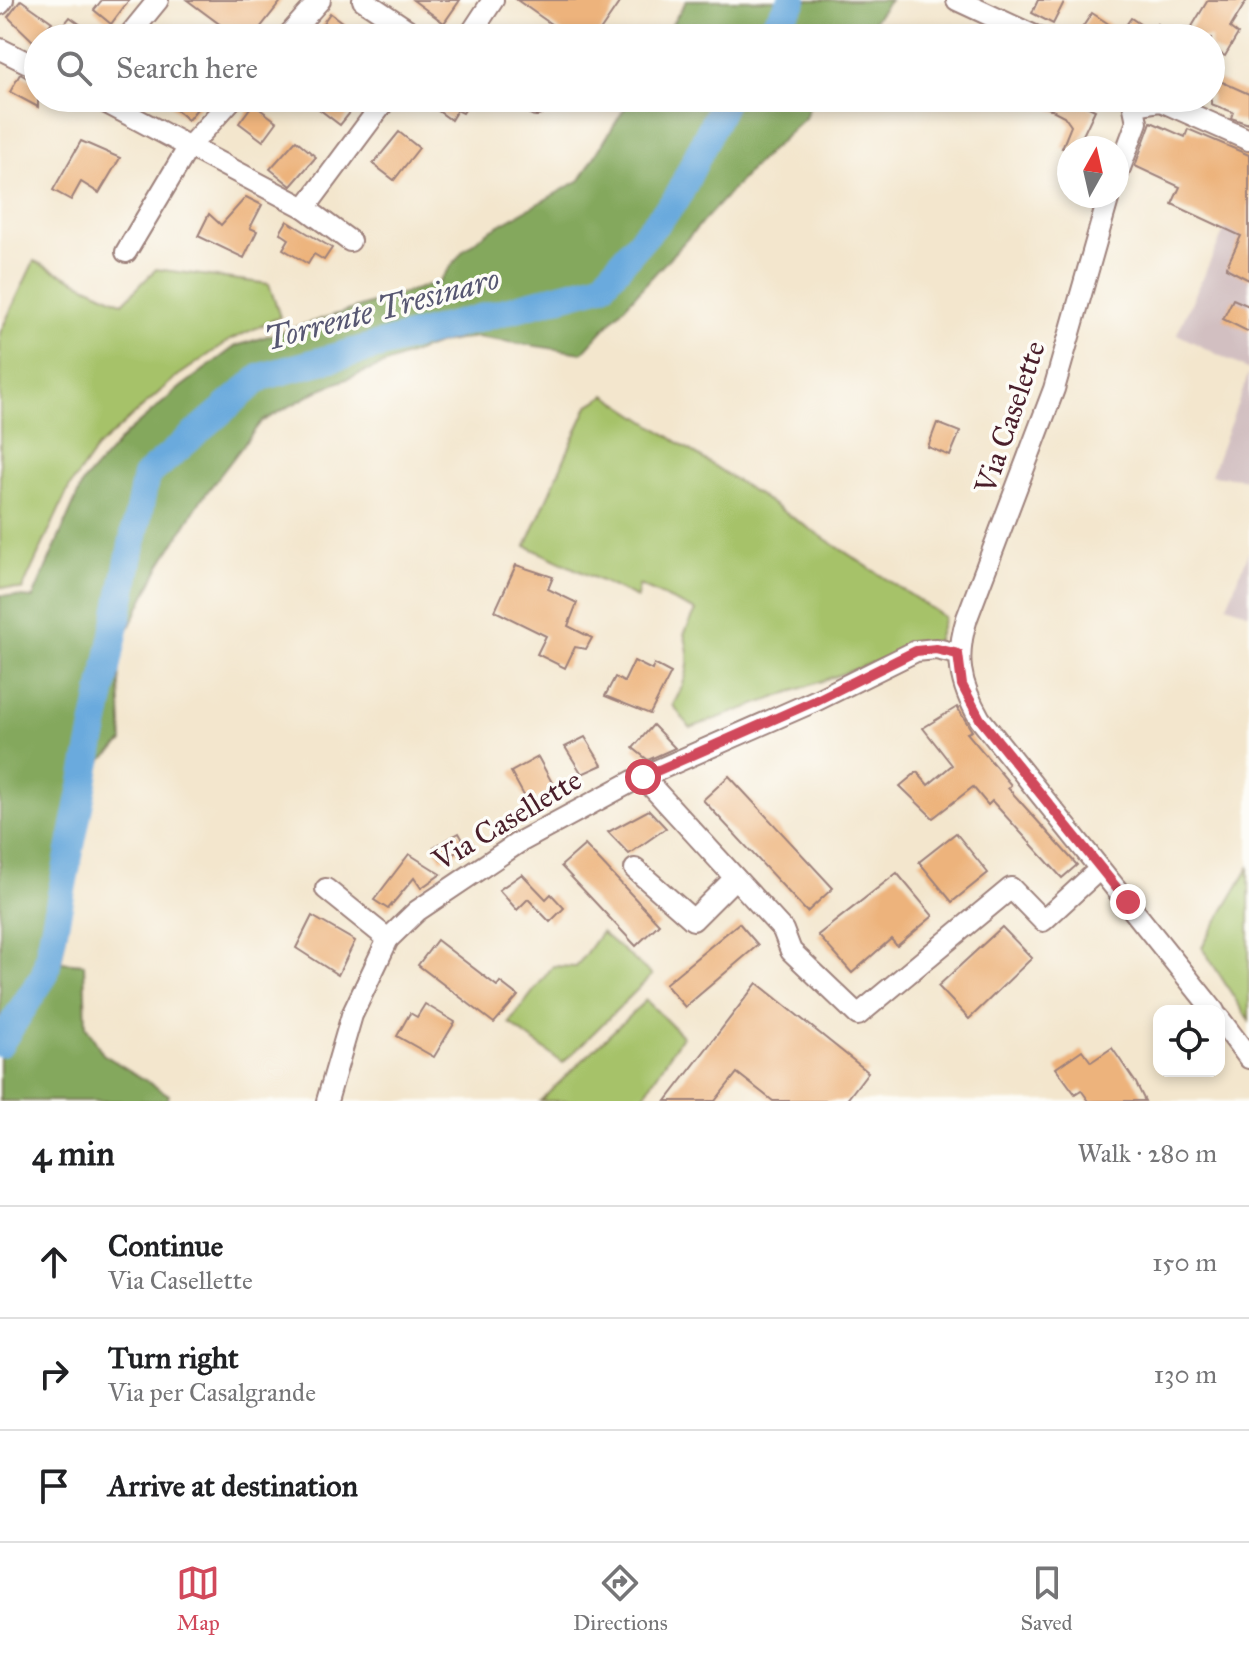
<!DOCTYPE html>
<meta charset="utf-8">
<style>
body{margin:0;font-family:"IM FELL Great Primer",serif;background:#f6f6f6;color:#202124}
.controls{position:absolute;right:24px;bottom:24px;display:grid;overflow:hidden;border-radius:16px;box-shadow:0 4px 12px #0003}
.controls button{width:72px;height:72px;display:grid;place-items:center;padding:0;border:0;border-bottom:2px solid #e0e0e0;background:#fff;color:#202124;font:40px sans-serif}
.compass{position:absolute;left:1057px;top:136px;width:72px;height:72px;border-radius:50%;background:#fff;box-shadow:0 4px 12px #0003;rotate:8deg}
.stop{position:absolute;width:24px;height:24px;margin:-18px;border:6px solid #d1495b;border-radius:50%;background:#fff}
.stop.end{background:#d1495b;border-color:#fff;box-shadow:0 2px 8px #0008}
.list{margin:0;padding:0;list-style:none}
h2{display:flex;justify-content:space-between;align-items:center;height:104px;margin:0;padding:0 32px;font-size:34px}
h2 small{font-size:26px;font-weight:400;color:#757577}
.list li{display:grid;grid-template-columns:52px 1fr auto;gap:24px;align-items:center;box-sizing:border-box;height:112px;padding:0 32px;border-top:2px solid #e0e0e0}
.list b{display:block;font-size:30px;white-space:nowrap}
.list p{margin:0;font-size:26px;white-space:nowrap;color:#757577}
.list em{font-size:26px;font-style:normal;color:#757577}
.icon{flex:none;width:44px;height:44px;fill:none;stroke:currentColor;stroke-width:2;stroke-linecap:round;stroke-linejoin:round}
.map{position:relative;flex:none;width:1249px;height:1101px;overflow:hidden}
.search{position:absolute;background:#fff;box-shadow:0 4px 12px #0003;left:24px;right:24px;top:24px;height:88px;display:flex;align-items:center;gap:20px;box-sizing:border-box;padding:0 28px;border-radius:44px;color:#757577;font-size:30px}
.sheet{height:440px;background:#fff}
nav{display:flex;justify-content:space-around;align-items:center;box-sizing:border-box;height:112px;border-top:2px solid #e0e0e0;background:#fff;font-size:22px;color:#757577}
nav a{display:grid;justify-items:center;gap:4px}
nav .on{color:#d1495b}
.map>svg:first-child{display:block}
.industrial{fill:#d2bfc1}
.green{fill:#a6c269;stroke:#78704a;stroke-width:2}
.forest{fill:#84a85d;stroke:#676444;stroke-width:2}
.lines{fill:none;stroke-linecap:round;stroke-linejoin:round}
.river{stroke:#6aaadd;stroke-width:28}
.building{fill:#edb37c}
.minor-casing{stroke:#9e827c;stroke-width:24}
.minor{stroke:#fff;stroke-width:20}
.route{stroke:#d1495b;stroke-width:10}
.labels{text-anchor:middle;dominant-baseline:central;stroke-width:7;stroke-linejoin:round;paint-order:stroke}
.street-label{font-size:30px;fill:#4a1f2b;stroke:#fdfcf7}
.water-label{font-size:32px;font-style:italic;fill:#575772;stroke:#fdfcf7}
</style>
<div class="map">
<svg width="1249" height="1101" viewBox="0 0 1249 1101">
<rect width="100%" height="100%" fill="#fdfcf7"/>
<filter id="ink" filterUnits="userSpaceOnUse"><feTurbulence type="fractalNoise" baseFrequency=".0125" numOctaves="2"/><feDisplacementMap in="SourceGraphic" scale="16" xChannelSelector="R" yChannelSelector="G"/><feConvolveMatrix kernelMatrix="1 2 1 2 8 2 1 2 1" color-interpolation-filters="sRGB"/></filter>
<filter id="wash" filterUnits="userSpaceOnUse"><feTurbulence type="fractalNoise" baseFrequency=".006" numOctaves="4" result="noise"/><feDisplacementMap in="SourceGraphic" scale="32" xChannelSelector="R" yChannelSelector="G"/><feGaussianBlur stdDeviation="1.8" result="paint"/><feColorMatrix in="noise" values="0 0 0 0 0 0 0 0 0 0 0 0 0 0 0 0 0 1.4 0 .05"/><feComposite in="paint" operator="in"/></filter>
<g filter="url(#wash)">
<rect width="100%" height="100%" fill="#f3e6cd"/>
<g class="industrial">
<path d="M1249 176V370L1177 334Z"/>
<path d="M1249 373V479L1211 475Z"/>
<path d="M1249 552V613L1227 605Z"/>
</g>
<g class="green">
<path d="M34 261 123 303 156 269 269 284 280 317 230 340 175 378 97 448 69 488 22 590 0 587V333Z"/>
<path d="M606 395 944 617 937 640 690 728 673 705C687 680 693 661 684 634L696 611 639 585 637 598 526 546 588 406Z"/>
<path d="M1249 868V1021L1202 947Z"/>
<path d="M601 932 652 975 563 1063 509 1023 553 966 576 967Z"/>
<path d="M646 1000 682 1036 640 1101H540Z"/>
</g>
<g class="forest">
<path d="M687 0H890L860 38H663Z"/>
<path d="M631 98H812L805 118 754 166 582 353 476 337 440 343 321 389 261 422 201 500 161 564 118 649 123 742 97 765 61 962 84 964 86 1026 103 1054 169 1095 167 1101H0V595L33 598 83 482 126 434 181 387 236 346 439 282 463 251 487 232 580 180Z"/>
</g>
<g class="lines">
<g class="river">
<path d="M765 38 793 0"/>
<path d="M0 1043 45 974 146 476 261 377 602 285 676 200 726 98"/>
</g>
</g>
<g id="blocks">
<g class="building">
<path d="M21 0 52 22 35 43 8 17Z"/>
<path d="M102 0H129L111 24 94 10Z"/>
<path d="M187 0H282L252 38H218L226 29Z"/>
<path d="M413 0H460L444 23Z"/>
<path d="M517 0H621L595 38H571Z"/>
<path d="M1038 0H1065L1053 24 1032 13Z"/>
<path d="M1208 0H1247L1230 28 1238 34 1225 56 1211 48V38H1195L1188 33Z"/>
<path d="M330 13 347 26 338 38H322L316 33Z"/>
<path d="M1092 13 1121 32 1131 18 1152 32 1157 24 1179 38H1091L1080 31Z"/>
<path d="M70 17 81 25 77 30 87 38H53Z"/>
<path d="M20 74 38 84V107L10 92Z"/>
<path d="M1211 77 1249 94V124L1231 118 1233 112 1211 104Z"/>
<path d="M175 98H206L188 120 170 105Z"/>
<path d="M327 98H362L340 125 319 109Z"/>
<path d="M420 98H473L463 113 457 110 451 120Z"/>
<path d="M1029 98H1069L1095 110 1077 148H1062L1071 126 1064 116Z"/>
<path d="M253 104 277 122 263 141 239 123Z"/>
<path d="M1151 122 1185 137 1188 129 1249 155V280L1226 268 1241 236 1172 204 1180 187 1135 166Z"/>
<path d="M399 132 419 148 394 180 373 164Z"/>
<path d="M296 140 316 157 291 186 270 169Z"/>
<path d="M81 141 120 158 99 193 81 182 71 200 53 190Z"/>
<path d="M246 197 262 205 250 228 257 231 244 258 198 236 209 214 221 225Z"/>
<path d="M287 221 332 248 324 260 314 254 308 264 283 249 289 239 280 233Z"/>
<path d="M1233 299 1249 306V332L1223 319Z"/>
<path d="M937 423 960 432 950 456 928 447Z"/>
<path d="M516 565 553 577 548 589 577 603 568 626 592 638 586 649 575 647 565 668 537 654 546 636 495 611Z"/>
<path d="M634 661 652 670 654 664 671 673 650 714 605 696 615 677 624 682Z"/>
<path d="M957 707 972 731 967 733 1011 785 1008 788 1077 865 1062 878 992 801 988 805 973 787 933 818 900 786 917 772 928 785 952 765 923 728Z"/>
<path d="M653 725 675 748 648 760 633 748Z"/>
<path d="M585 737 602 765 582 774 565 747Z"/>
<path d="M538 757 555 788 528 803 511 772Z"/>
<path d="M729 776 833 888 807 912 703 800Z"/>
<path d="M649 810 666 828 629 854 608 832Z"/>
<path d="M459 833 467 847 441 860 434 847Z"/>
<path d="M956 833 988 873 952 902 919 862Z"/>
<path d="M585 845 659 924 636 946 561 866Z"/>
<path d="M409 854 441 874 421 888 414 878 388 909 374 900Z"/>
<path d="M897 873 933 916 897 946 891 939 852 973 818 935Z"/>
<path d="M522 874 546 899 551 894 564 908 550 922 528 899 517 910 499 890Z"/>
<path d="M312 916 355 941 338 975 296 948Z"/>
<path d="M739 923 758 945 685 1007 665 984Z"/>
<path d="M1002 927 1032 958 969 1019 938 986Z"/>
<path d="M437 940 497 986 500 982 518 996 494 1023 418 965Z"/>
<path d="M757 983 868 1072 846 1101H773L737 1073 715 1101H666Z"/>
<path d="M425 1004 455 1022 434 1057 397 1036 410 1013 417 1017Z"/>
<path d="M1112 1048 1136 1083 1145 1101H1089L1081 1090 1075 1094 1056 1068 1082 1050 1091 1062Z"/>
</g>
</g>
</g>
<g filter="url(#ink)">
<use href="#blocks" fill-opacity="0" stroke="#9e827c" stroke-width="2"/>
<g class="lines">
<defs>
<g id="minor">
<path d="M363 0 420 38"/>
<path d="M957 0 1039 38"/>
<path d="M0 4 3 0"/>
<path d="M127 38 158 0"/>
<path d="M286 38 320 0"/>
<path d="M468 38 493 0"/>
<path d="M0 49 38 68"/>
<path d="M97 98 305 208 350 241"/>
<path d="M525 98 536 105"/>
<path d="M1136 105 1161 101 1249 140"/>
<path d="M1117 176 1137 122 1132 98"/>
<path d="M1109 196 1054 389 967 618C955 657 959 683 980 719L1214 1011"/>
<path d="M305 208 387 98"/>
<path d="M126 252 188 148 233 98"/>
<path d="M643 777 783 930 791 951 858 1015 1011 888 1043 921 1092 876"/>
<path d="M635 869 693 920 735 878"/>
<path d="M326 889 388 939"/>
<path d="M1219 1018 1249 1058"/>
<path d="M327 1101 352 1015 388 939 417 911 518 843 633 781 815 701 916 651 936 649 958 654"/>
</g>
</defs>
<use href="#minor" class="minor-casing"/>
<use href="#minor" class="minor"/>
</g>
</g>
<g class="lines" filter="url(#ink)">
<path class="route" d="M643 777 815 701 916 651 936 649 958 654 962 685 980 719 1128 902"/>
</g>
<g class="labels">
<g class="street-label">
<text transform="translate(1010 417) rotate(-71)">Via Caselette</text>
<text transform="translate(507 820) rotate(-31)">Via Casellette</text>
</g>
<g class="water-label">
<text transform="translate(382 309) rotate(-15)">Torrente Tresinaro</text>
</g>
</g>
</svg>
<div class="controls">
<button><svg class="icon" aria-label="locate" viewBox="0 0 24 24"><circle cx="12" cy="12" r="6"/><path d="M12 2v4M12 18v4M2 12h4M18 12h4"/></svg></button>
</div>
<svg class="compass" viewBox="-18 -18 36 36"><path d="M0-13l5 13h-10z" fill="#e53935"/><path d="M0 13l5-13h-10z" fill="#757577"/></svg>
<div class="stop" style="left:643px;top:777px"></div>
<div class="stop end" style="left:1128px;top:902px"></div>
<div class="search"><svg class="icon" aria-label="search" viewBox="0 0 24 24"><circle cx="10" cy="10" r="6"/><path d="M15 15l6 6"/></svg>Search here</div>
</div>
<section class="sheet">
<h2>4 min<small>Walk · 280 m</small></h2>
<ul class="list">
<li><svg class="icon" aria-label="ahead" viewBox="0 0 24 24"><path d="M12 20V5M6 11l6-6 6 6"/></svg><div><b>Continue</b><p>Via Casellette</p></div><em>150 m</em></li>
<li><svg class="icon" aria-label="right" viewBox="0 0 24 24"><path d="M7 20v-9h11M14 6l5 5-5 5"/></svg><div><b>Turn right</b><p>Via per Casalgrande</p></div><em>130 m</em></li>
<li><svg class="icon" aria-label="arrive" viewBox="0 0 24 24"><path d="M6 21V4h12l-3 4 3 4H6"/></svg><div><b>Arrive at destination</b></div></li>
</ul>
</section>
<nav>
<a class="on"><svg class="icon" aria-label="map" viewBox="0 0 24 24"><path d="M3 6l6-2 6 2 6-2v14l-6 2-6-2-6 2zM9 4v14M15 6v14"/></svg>Map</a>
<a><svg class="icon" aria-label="directions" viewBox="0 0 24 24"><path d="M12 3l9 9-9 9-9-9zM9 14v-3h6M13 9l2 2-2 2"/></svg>Directions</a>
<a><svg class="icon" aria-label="saved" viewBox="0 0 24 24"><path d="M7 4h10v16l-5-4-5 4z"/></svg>Saved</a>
</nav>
